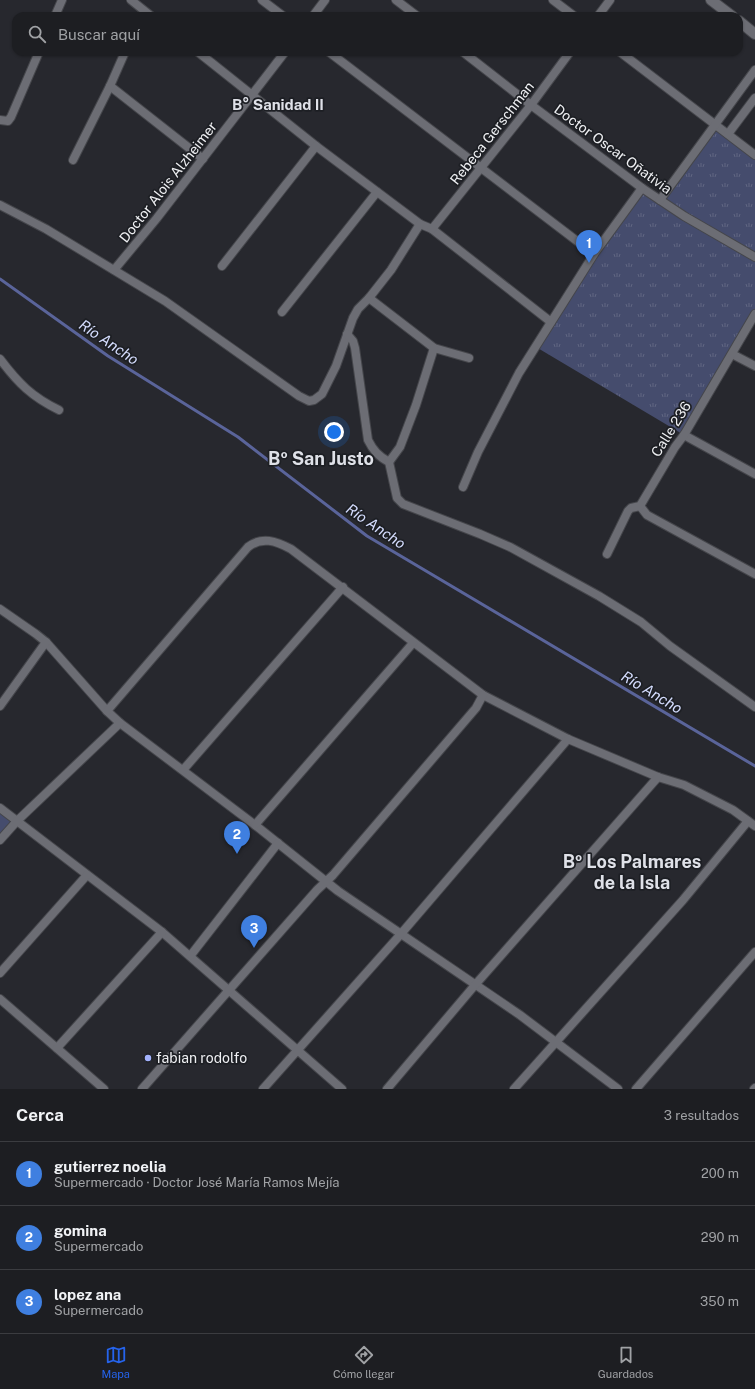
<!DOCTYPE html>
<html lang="es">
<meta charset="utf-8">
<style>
body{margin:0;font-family:"Public Sans",sans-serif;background:#2a2b2f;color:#f1f3f6}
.you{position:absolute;left:334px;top:432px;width:14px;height:14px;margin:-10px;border:3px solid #fff;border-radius:50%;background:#1a73e8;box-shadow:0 0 0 6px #1a73e833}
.badge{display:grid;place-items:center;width:26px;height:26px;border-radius:50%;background:#2563eb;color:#fff;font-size:13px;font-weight:700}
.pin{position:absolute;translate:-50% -33px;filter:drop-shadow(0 1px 2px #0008)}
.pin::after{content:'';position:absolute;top:21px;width:14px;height:12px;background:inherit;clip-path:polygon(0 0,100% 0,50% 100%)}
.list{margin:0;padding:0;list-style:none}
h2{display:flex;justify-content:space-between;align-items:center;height:52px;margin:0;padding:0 16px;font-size:17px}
h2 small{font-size:13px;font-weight:400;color:#a0a2a5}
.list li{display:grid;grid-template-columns:26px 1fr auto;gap:12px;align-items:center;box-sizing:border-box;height:64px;padding:0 16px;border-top:1px solid #3b3c40}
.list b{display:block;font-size:15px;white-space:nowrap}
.list p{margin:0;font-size:13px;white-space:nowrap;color:#a0a2a5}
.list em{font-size:13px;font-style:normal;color:#a0a2a5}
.icon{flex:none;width:22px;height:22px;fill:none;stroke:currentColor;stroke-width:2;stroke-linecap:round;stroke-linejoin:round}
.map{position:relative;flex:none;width:755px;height:1089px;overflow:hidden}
.search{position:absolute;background:#1d1e22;box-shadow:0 1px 3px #0004;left:12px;right:12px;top:12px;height:44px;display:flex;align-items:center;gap:10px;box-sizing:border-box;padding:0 14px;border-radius:12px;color:#a0a2a5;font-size:15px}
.sheet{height:244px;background:#1d1e22}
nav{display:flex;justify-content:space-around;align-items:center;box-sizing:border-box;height:56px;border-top:1px solid #3b3c40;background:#1d1e22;font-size:11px;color:#a0a2a5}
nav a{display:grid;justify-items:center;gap:2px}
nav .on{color:#2563eb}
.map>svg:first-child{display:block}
.grass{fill:url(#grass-tufts)}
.park{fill:#454c6d}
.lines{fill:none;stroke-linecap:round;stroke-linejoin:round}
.stream{stroke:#5a649a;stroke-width:3}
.minor-casing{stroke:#45464b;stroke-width:10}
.tertiary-casing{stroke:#45464b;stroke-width:12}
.minor{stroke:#6c6d74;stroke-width:8}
.tertiary{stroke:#6c6d74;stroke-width:10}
.poi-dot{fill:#a3b2fd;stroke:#1d1f24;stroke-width:1.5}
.labels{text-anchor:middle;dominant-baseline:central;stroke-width:3.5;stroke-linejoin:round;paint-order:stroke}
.street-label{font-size:14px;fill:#eeeff2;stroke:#1d1f24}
.poi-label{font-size:14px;fill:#eeeff2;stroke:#1d1f24;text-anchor:start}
.neighbourhood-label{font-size:15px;font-weight:bold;fill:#dfe1e8;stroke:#1d1f24}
.water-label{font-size:15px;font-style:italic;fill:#d4dcfd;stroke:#1d1f24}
.district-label{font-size:18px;font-weight:bold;fill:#dfe1e8;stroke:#1d1f24}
</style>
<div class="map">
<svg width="755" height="1089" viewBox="0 0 755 1089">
<defs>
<pattern id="grass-tufts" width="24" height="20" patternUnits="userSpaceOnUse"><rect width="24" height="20" fill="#454c6d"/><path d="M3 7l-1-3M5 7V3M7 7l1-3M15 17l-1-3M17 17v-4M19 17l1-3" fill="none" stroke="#606682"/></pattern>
</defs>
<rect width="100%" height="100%" fill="#27282e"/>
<path class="grass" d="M714 124 755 156V313L684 435 536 347 642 188 661 199Z"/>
<path class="park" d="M0 811 14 824 0 840Z"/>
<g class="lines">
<path class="stream" d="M0 279 108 356 238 437 367 536 755 766"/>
<defs>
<g id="minor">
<path d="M131 0 151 16"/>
<path d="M262 0 283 16"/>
<path d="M396 0 417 16"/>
<path d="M553 0 574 16"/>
<path d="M55 16 62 0"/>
<path d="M313 16 325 0"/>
<path d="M598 16 610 0"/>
<path d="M198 52 316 146 420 224 432 229 551 322"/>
<path d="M329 52 594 254"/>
<path d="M463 52 531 105 642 188 684 216 755 257"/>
<path d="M620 52 755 155"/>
<path d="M110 86 203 159"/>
<path d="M0 120 8 121 11 117 39 52"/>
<path d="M728 134 755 98"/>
<path d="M73 160 110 86 125 52"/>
<path d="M660 200 755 70"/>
<path d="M0 205 46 229 165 301 299 396 309 401 314 400 322 394 336 366 353 318 358 309 369 298 391 270 420 224"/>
<path d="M432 229 531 105 570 52"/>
<path d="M222 266 316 146"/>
<path d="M114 270 157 218 285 52"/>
<path d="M369 298 434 348 469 358"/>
<path d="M282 312 377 192"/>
<path d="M347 334 353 341 355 348 368 440C373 450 378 456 389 462L397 498 403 504 480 534 510 547 599 596 641 622 670 646 755 707"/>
<path d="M732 354 755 366"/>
<path d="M0 359C18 383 32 397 59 410"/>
<path d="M684 435 755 474"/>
<path d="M389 462 400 447 416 405 434 348"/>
<path d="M463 487 478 452 519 373 594 254 642 188"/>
<path d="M640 506 647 515 755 574"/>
<path d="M607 554 628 511 631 508 640 506 675 447 684 435 755 314"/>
<path d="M0 609 36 634 46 642 107 711 120 723 255 825 338 891 520 1015 618 1089"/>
<path d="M0 706 46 642"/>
<path d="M107 711 248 547C262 536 276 541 291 549L483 695 568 739 658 777 684 785 733 810 755 826"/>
<path d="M183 770 343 587"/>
<path d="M0 808 162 932 342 1089"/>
<path d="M255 825 413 643"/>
<path d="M0 840 17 821 120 723"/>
<path d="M191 955 278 843"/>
<path d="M0 973 87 875"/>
<path d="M0 999 104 1089"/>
<path d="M57 1048 162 932"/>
<path d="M142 1089 317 890 333 875 476 708 483 695"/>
<path d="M263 1089 400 935 568 739"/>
<path d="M387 1089 475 985 658 777"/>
<path d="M514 1089 683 900 748 821"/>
<path d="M636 1089 755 952"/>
<path d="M754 1089 755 1088"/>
</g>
<g id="tertiary">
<path d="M711 0 732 16"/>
<path d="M739 21 755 34"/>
</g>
</defs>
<use href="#minor" class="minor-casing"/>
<use href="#tertiary" class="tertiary-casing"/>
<use href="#minor" class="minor"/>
<use href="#tertiary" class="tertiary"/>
</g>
<circle class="poi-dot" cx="148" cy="1058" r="4"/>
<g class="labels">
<g class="street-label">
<text transform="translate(492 133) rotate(-52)">Rebeca Gerschman</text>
<text transform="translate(613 149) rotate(36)">Doctor Oscar Oñativia</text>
<text transform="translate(168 182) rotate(-52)">Doctor Alois Alzheimer</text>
<text transform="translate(671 429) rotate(-58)">Calle 236</text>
</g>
<g class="poi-label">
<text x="156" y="1058">fabian rodolfo</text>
</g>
<g class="neighbourhood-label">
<text x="278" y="104">B° Sanidad II</text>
</g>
<g class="water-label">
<text transform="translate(109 342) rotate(34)">Río Ancho</text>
<text transform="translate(376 526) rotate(34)">Río Ancho</text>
<text transform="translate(652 692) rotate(31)">Río Ancho</text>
</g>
<g class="district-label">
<text x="321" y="458">Bº San Justo</text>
<text x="632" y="861">Bº Los Palmares<tspan x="632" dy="21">de la Isla</tspan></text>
</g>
</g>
</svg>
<div class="you"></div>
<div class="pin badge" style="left:589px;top:263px;background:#3f7fe0">1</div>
<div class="pin badge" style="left:237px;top:854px;background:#3f7fe0">2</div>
<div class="pin badge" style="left:254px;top:948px;background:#3f7fe0">3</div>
<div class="search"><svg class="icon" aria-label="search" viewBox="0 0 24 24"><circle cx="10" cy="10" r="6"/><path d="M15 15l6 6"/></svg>Buscar aquí</div>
</div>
<section class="sheet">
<h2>Cerca<small>3 resultados</small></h2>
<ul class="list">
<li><span class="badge" style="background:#3f7fe0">1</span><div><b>gutierrez noelia</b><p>Supermercado · Doctor José María Ramos Mejía</p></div><em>200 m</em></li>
<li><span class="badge" style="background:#3f7fe0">2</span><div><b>gomina</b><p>Supermercado</p></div><em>290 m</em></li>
<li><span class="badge" style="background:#3f7fe0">3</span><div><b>lopez ana</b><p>Supermercado</p></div><em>350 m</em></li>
</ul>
</section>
<nav>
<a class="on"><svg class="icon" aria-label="map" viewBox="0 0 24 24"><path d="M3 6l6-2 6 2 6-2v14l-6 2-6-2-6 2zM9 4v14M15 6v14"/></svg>Mapa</a>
<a><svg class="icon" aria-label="directions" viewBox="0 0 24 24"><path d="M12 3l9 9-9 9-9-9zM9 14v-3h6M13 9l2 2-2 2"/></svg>Cómo llegar</a>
<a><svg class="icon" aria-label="saved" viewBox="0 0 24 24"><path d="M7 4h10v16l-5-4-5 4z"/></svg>Guardados</a>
</nav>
